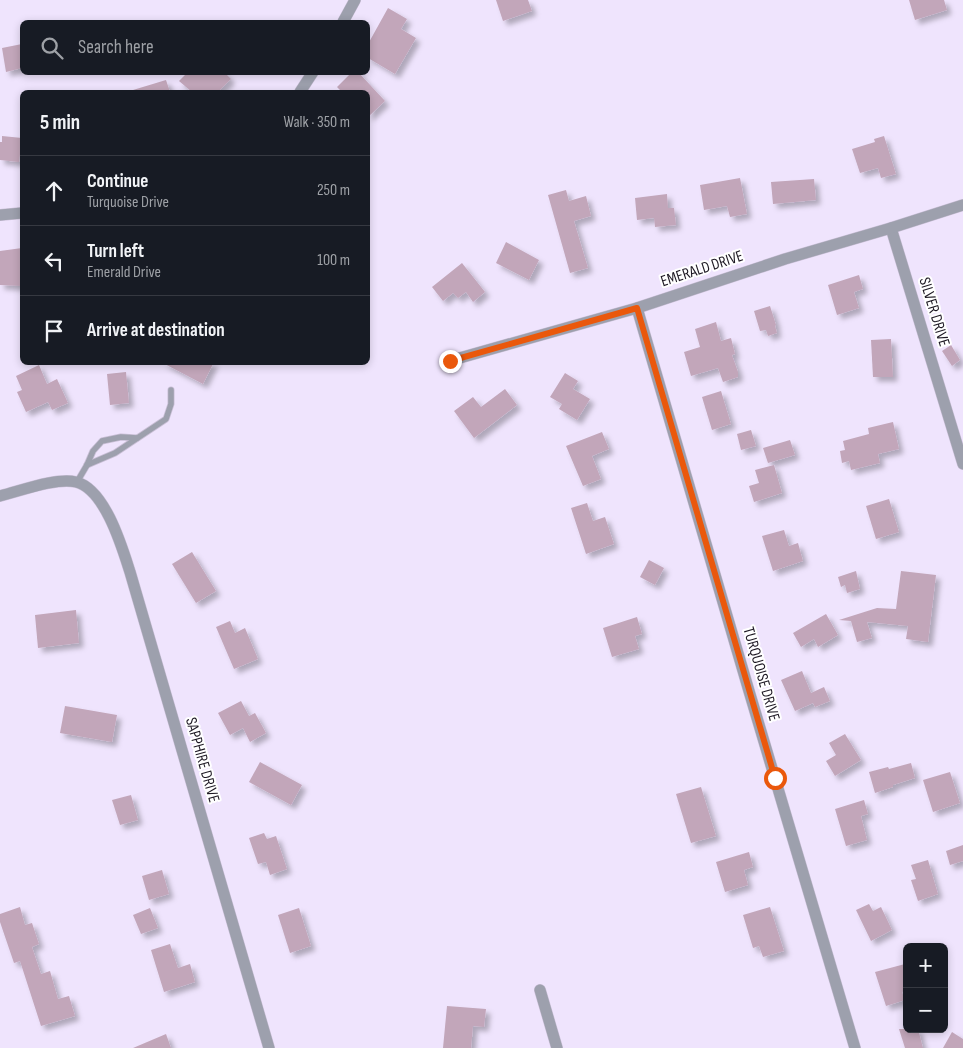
<!DOCTYPE html>
<meta charset="utf-8">
<style>
body{margin:0;font-family:"Sofia Sans Condensed",sans-serif;background:#20242c;color:#f1f3f6}
.controls{position:absolute;right:15px;bottom:15px;display:grid;overflow:hidden;border-radius:8px;box-shadow:0 2px 8px #0003}
.controls button{width:45px;height:45px;display:grid;place-items:center;padding:0;border:0;border-bottom:1px solid #363941;background:#171b24;color:#f1f3f6;font:25px sans-serif}
.stop{position:absolute;width:15px;height:15px;margin:-11px;border:4px solid #ea580c;border-radius:50%;background:#fff}
.stop.end{background:#ea580c;border-color:#fff;box-shadow:0 1px 5px #0008}
.list{margin:0;padding:0;list-style:none}
h2{display:flex;justify-content:space-between;align-items:center;height:65px;margin:0;padding:0 20px;font-size:21px}
h2 small{font-size:16px;font-weight:400;color:#9ea1a6}
.list li{display:grid;grid-template-columns:32px 1fr auto;gap:15px;align-items:center;box-sizing:border-box;height:70px;padding:0 20px;border-top:1px solid #363941}
.list b{display:block;font-size:19px;white-space:nowrap}
.list p{margin:0;font-size:16px;white-space:nowrap;color:#9ea1a6}
.list em{font-size:16px;font-style:normal;color:#9ea1a6}
.icon{flex:none;width:28px;height:28px;fill:none;stroke:currentColor;stroke-width:2;stroke-linecap:round;stroke-linejoin:round}
.map{position:relative;flex:none;width:963px;height:1048px;overflow:hidden}
.search{position:absolute;background:#171b24;box-shadow:0 2px 8px #0003;left:20px;top:20px;width:350px;height:55px;display:flex;align-items:center;gap:12px;box-sizing:border-box;padding:0 18px;border-radius:8px;color:#9ea1a6;font-size:19px}
.panel{position:absolute;background:#171b24;box-shadow:0 2px 8px #0003;left:20px;top:90px;width:350px;height:275px;border-radius:8px}
.map>svg:first-child{display:block}
.building{fill:#c2a6ba;filter:url(#shadow)}
.lines{fill:none;stroke-linecap:round;stroke-linejoin:round}
.lane-casing{stroke:#c9bfd6;stroke-width:7}
.street-casing{stroke:#c9bfd6;stroke-width:12}
.lane{stroke:#9da0ad;stroke-width:5.5}
.street{stroke:#9da0ad;stroke-width:11}
.route{stroke:#ea580c;stroke-width:6}
.labels{text-anchor:middle;dominant-baseline:central;stroke-width:4;stroke-linejoin:round;paint-order:stroke}
.street-label{font-size:16px;fill:#1c1722;stroke:#fff}
</style>
<div class="map">
<svg width="963" height="1048" viewBox="0 0 963 1048">
<defs>
<filter id="shadow"><feDropShadow dx="4.5" dy="4.5" stdDeviation="2.5" flood-color="#0004"/></filter>
</defs>
<rect width="100%" height="100%" fill="#efe4fd"/>
<g class="building">
<path d="M496 0H528L532 11 503 21Z"/>
<path d="M909 0H944L947 10 915 20Z"/>
<path d="M388 8 407 19 401 29 416 38 395 74 368 58V44Z"/>
<path d="M22 44V68L6 72 2 48Z"/>
<path d="M188 72H224L231 79 218 92H192L179 81Z"/>
<path d="M352 72H358L385 101 368 117V92H342L337 87Z"/>
<path d="M166 80 170 92H133V90Z"/>
<path d="M2 136 22 138 19 162 0 160V142H2Z"/>
<path d="M884 136 896 174 881 178 878 168 860 173 852 149 875 142 874 139Z"/>
<path d="M740 178 747 214 730 217 727 206 704 210 700 185Z"/>
<path d="M814 179 816 200 773 204 771 182Z"/>
<path d="M566 190 569 201 586 196 591 216 574 221 588 268 570 273 548 195Z"/>
<path d="M667 194 668 208H674L676 225 655 227 654 218 637 220 635 198Z"/>
<path d="M506 242 539 260 529 280 496 263Z"/>
<path d="M22 248V286L0 285V251Z"/>
<path d="M462 263 485 292 473 302 466 292 458 298 453 293 443 301 432 287Z"/>
<path d="M859 275 863 289 854 292 859 308 837 315 828 285Z"/>
<path d="M770 306 776 325 775 326 777 333 768 336 766 330 760 331 754 311Z"/>
<path d="M716 322 721 341 731 338 735 354 732 355 738 372V377L723 382 718 368 691 376 684 352 700 347 695 329Z"/>
<path d="M891 339 893 377H873L871 340Z"/>
<path d="M951 345 960 360 952 366 942 351Z"/>
<path d="M161 362H214L203 384Z"/>
<path d="M39 365 47 384 57 379 68 403 52 410 48 402 26 412 17 392 22 390 16 376Z"/>
<path d="M126 372 129 403 110 405 107 374Z"/>
<path d="M565 373 578 381 573 389 590 399 577 420 559 409 562 404 550 397Z"/>
<path d="M505 389 517 405 474 438 454 411 473 397 481 407Z"/>
<path d="M721 391 731 424 712 430 702 397Z"/>
<path d="M893 422 899 449 878 454 880 463 851 470 849 461 842 463 840 451 845 450 843 441 869 434 868 428Z"/>
<path d="M751 430 756 446 741 450 737 434Z"/>
<path d="M602 432 609 449 592 456 601 479 583 486 566 446Z"/>
<path d="M790 440 795 455 768 463 763 448Z"/>
<path d="M774 465 782 493 754 502 749 486 759 483 755 470Z"/>
<path d="M889 499 899 532 876 539 866 506Z"/>
<path d="M587 503 593 521 605 517 614 544 586 554 571 508Z"/>
<path d="M784 530 789 546 798 543 803 561 773 571 762 536Z"/>
<path d="M192 552 216 591 196 603 172 564Z"/>
<path d="M649 560 664 568 655 585 640 577Z"/>
<path d="M856 571 860 589 847 593 845 585 841 587 838 577Z"/>
<path d="M901 571 936 575 928 642 906 639 908 626 867 622 872 638 857 642 851 621 839 620 877 608 896 609Z"/>
<path d="M76 610 79 643 38 648 35 615Z"/>
<path d="M826 614 838 635 818 647 814 639 801 647 793 633Z"/>
<path d="M637 617 642 634 635 636 639 649 612 657 603 628Z"/>
<path d="M230 621 235 633 245 628 258 659 234 669 216 627Z"/>
<path d="M802 671 811 693 824 687 830 701 815 707 813 703 795 711 781 680Z"/>
<path d="M241 701 249 716 255 713 266 733 250 742 243 728 230 735 218 713Z"/>
<path d="M65 706 117 715 112 742 60 733Z"/>
<path d="M845 734 861 760 835 776 826 761 836 755 829 743Z"/>
<path d="M260 762 302 785 291 805 249 782Z"/>
<path d="M911 763 915 778 893 785V787L875 793 869 772 888 767 889 769Z"/>
<path d="M950 772 960 803 933 812 923 780Z"/>
<path d="M701 787 716 836 691 843 676 794Z"/>
<path d="M131 795 138 820 120 825 112 800Z"/>
<path d="M864 800 868 814 861 816 867 840 846 846 835 809Z"/>
<path d="M264 833 267 839 276 836 287 869 270 875 266 862 258 864 249 838Z"/>
<path d="M963 845V861L950 865 946 851Z"/>
<path d="M749 852 753 867 744 870 748 885 725 892 716 862Z"/>
<path d="M928 860 938 894 918 901 911 880 916 879 911 865Z"/>
<path d="M162 870 169 894 149 900 142 876Z"/>
<path d="M869 904 873 911 881 907 892 930 871 941 856 910Z"/>
<path d="M20 907 25 925 32 923 39 944 32 947 41 974 50 971 58 999 69 996 75 1016 41 1026 20 961 14 963 0 922V914Z"/>
<path d="M770 907 784 951 763 957 759 946 753 948 743 915Z"/>
<path d="M150 908 158 928 141 934 133 915Z"/>
<path d="M299 908 311 946 290 953 278 915Z"/>
<path d="M170 944 178 968 190 964 195 982 164 992 151 950Z"/>
<path d="M905 964 907 970V990L902 992 905 1000 886 1006 875 972Z"/>
<path d="M447 1006 486 1009 484 1027 473 1026 471 1048H443Z"/>
<path d="M899 1029H918L923 1048H905Z"/>
<path d="M952 1032 963 1039V1048H943Z"/>
<path d="M166 1034 171 1048H133Z"/>
</g>
<g class="lines">
<defs>
<g id="lane">
<path d="M87 465 115 453 166 419 171 404V390"/>
<path d="M77 482 87 465 93 451 102 441 121 437 137 438"/>
</g>
<g id="street">
<path d="M343 22 355 0"/>
<path d="M300 92 313 72"/>
<path d="M0 215 22 213"/>
<path d="M891 228 963 464"/>
<path d="M637 308 749 691 855 1048"/>
<path d="M449 361 637 308 785 259 891 228 963 205"/>
<path d="M0 496C20 491 57 477 76 482 105 489 122 547 130 572L269 1048"/>
<path d="M540 990 557 1048"/>
</g>
</defs>
<use href="#lane" class="lane-casing"/>
<use href="#street" class="street-casing"/>
<use href="#lane" class="lane"/>
<use href="#street" class="street"/>
</g>
<g class="lines">
<path class="route" d="M450 361 637 308 775 778"/>
</g>
<g class="labels">
<g class="street-label">
<text transform="translate(702 269) rotate(-18)">EMERALD DRIVE</text>
<text transform="translate(934 312) rotate(73)">SILVER DRIVE</text>
<text transform="translate(761 674) rotate(74)">TURQUOISE DRIVE</text>
<text transform="translate(202 760) rotate(74)">SAPPHIRE DRIVE</text>
</g>
</g>
</svg>
<div class="controls">
<button>+</button>
<button>−</button>
</div>
<div class="stop" style="left:775px;top:778px"></div>
<div class="stop end" style="left:450px;top:361px"></div>
<div class="search"><svg class="icon" aria-label="search" viewBox="0 0 24 24"><circle cx="10" cy="10" r="6"/><path d="M15 15l6 6"/></svg>Search here</div>
<section class="panel">
<h2>5 min<small>Walk · 350 m</small></h2>
<ul class="list">
<li><svg class="icon" aria-label="ahead" viewBox="0 0 24 24"><path d="M12 20V5M6 11l6-6 6 6"/></svg><div><b>Continue</b><p>Turquoise Drive</p></div><em>250 m</em></li>
<li><svg class="icon" aria-label="left" viewBox="0 0 24 24"><path d="M17 20v-9H6M10 6l-5 5 5 5"/></svg><div><b>Turn left</b><p>Emerald Drive</p></div><em>100 m</em></li>
<li><svg class="icon" aria-label="arrive" viewBox="0 0 24 24"><path d="M6 21V4h12l-3 4 3 4H6"/></svg><div><b>Arrive at destination</b></div></li>
</ul>
</section>
</div>
